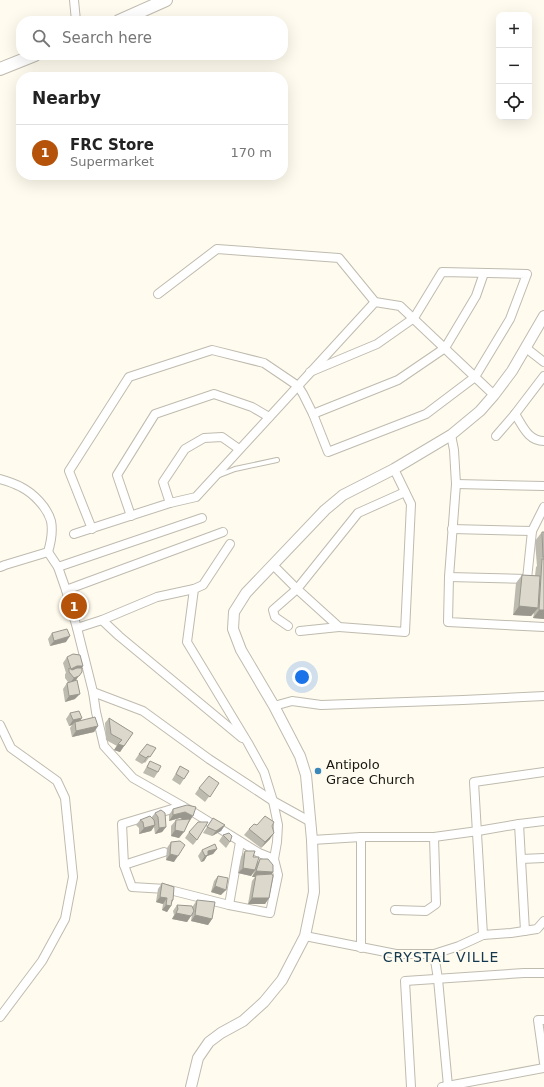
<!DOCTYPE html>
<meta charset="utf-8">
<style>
body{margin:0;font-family:"DejaVu Sans",sans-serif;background:#f6f6f6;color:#222}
.controls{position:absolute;right:12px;top:12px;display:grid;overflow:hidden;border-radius:8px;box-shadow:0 4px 16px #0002}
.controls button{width:36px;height:36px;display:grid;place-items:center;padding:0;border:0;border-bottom:1px solid #e0e0e0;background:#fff;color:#222;font:20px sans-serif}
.you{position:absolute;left:302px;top:677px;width:14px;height:14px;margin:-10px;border:3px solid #fff;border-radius:50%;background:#1a73e8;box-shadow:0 0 0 6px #1a73e833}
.badge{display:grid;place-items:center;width:26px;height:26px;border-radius:50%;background:#b45309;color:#fff;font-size:13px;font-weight:700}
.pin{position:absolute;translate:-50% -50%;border:2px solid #fff;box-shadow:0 1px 4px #0006}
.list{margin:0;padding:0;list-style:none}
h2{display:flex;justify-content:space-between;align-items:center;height:52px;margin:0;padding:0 16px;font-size:17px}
h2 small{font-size:13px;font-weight:400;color:#767676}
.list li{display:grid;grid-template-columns:26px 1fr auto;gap:12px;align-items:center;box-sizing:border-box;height:56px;padding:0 16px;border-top:1px solid #e0e0e0}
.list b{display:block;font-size:15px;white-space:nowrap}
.list p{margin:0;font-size:13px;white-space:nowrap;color:#767676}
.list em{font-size:13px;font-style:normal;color:#767676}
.icon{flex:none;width:22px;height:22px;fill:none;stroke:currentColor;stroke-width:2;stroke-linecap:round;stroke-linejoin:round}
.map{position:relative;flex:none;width:544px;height:1087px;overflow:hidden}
.search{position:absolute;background:#fff;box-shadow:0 4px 16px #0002;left:16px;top:16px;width:272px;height:44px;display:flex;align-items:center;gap:10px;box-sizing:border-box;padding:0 14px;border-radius:16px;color:#767676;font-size:15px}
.panel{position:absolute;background:#fff;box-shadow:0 4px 16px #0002;left:16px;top:72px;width:272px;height:108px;border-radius:16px}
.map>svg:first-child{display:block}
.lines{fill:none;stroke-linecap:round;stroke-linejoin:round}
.service-casing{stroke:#bfbbaf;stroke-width:6}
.minor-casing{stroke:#bfbbaf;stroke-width:10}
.tertiary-casing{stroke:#bfbbaf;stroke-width:12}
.secondary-casing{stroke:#bfbbaf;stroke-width:14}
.service{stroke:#fff;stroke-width:4}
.minor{stroke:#fff;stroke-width:8}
.tertiary{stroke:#fff;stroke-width:10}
.secondary{stroke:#fff;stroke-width:12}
.wall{fill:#bdbaaf}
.shaded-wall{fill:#9a978f}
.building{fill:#dcd8cc;stroke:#9a978f}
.poi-dot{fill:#3a87ba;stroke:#fffbee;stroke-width:1.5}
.labels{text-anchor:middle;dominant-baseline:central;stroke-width:4;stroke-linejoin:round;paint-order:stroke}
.poi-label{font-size:13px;fill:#181713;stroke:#fffbee;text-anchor:start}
.neighbourhood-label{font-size:14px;letter-spacing:1px;fill:#133850;stroke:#fffbee}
</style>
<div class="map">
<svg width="544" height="1087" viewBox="0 0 544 1087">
<rect width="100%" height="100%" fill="#fffbee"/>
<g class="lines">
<defs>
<path id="service" d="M217 476 235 469 277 460"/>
<g id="minor">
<path d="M74 0 76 21"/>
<path d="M158 294 217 249 339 258 375 302"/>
<path d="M526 348 544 362"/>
<path d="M313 414 398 380 445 348 476 296 484 273"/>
<path d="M515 414C523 426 528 441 544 441"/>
<path d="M451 435 454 450 456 484 449 577 448 622 544 627"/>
<path d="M496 436 515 414 544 376"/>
<path d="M0 479C7 481 14 483 21 487 33 493 47 507 51 521 53 531 51 542 48 552L5 565 0 567"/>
<path d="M456 484 544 486"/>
<path d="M170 503 163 482 185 449 204 438 222 437 239 449"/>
<path d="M131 516 117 475 155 414 214 394 252 407 269 417"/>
<path d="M92 529 69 471 129 377 212 350 264 363 298 386 303 394 313 414 328 452 426 414 475 377 510 319 527 274 442 272 414 318 377 344 310 372"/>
<path d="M452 529 532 531"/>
<path d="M74 534 170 503 196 497 375 302 400 306 494 395"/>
<path d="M48 552 58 567 66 590 77 628 93 692 96 712 104 746 133 778 193 812 259 853 274 859"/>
<path d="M273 565 297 589 339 627 405 632 411 504 394 469"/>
<path d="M58 567 202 518"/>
<path d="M449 577 527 579 532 531 544 507"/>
<path d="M66 590 223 532"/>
<path d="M102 620 157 597 194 589 203 585 230 544"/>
<path d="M288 626 275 617 273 610 297 589 358 513 405 492"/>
<path d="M77 628 102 620 119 636 242 738"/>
<path d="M300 631 339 627"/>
<path d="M93 692 143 711 209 759 273 801 311 822"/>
<path d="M274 706 292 701 321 705 463 700 544 696"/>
<path d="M0 725 11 748 57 781 65 798 73 877 65 919 42 961 0 1017"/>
<path d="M182 806 122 824 124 865 132 887 166 889 229 905 270 913 278 875 274 859 277 842 278 825 273 801 264 772 248 743 187 642 194 589"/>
<path d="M519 824 525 931"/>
<path d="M361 837V948"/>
<path d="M312 840 361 837H434L478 831 519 824 544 821"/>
<path d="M521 859 544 858"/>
<path d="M124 865 164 852"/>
<path d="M229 905 240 842"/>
<path d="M395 910 426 911 436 904 434 837"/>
<path d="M483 935 474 782 544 772"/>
<path d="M305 936 396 954H434L459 946 483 935 511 933 537 929 544 921"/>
<path d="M434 954 438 979 448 1086"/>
<path d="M544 1020H538L544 1063"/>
<path d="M411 1087 405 981 524 973H544"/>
<path d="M442 1087 544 1068"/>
</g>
<path id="tertiary" d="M191 1087 198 1058 209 1042 221 1033 243 1021 264 1002 282 980 305 936 314 892 312 840 306 775 300 756 274 706 241 650 233 629 234 612 246 593 325 510 343 495 394 469 451 435 480 411 494 395 512 371 544 316"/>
<g id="secondary">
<path d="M119 21 166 0"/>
<path d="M0 69 35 55"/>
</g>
</defs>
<use href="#service" class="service-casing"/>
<use href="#minor" class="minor-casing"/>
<use href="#tertiary" class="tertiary-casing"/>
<use href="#secondary" class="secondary-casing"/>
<use href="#service" class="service"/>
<use href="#minor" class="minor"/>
<use href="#tertiary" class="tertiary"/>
<use href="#secondary" class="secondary"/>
</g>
<g class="wall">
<path d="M542 532H544V619L533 618 534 613 531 616 513 615 516 583 522 575 535 576 536 567 537 566 535 541Z"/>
<path d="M52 633 66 642 50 646 48 639Z"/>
<path d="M67 657 81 668 76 680 75 699 65 702 63 689 67 683 68 682 65 678V674L66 673 63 663Z"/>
<path d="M70 713 81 720 98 726 94 732 72 737 70 728 72 725 69 726 66 719Z"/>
<path d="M109 718 133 733 120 752 114 750 117 746 106 740 105 723Z"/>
<path d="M156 748 145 763 144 762 142 764 135 760 139 754Z"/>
<path d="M150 761 158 772 154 778 143 773Z"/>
<path d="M180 766 189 771 180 785 172 780Z"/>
<path d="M219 783 205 802 195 794 199 788Z"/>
<path d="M173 809 189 822 179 838 171 836V826L176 820H184L180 818 169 821V815Z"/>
<path d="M155 813 166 827 162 832 155 834 154 827 151 831 139 834V828L136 825 140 820 151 818Z"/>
<path d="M213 818 225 825 221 831 212 836 203 833Z"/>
<path d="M257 825 272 826 270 839 261 848 244 835 249 829Z"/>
<path d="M189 832 197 840 193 845 185 838Z"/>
<path d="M223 835 230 842 226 848 219 841Z"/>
<path d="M171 842 174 862 166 860 167 848Z"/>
<path d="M217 849 213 854 207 856 204 861 201 862 198 856 202 850Z"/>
<path d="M245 851 253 857 258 862 260 859 272 874 269 898 265 904H248L252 881 255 877H252L254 872 251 876 238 873 241 857Z"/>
<path d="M218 876 221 895 211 892 214 881Z"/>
<path d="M162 883 173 900 167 912 162 910 163 904 156 902 158 889Z"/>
<path d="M197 900 212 919 208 925 191 921 192 914 187 922 172 919 174 915 173 911 177 905 193 908V906Z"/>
</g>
<g class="shaded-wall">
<path d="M519 606 538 608 531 616 513 615Z"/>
<path d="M539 610H544V619L533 618Z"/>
<path d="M70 636 66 642 50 646 54 641Z"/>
<path d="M77 666H83L79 672 70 674 71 669Z"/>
<path d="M79 676 75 681 69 684 74 678Z"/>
<path d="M80 694 75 699 65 702 69 696Z"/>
<path d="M82 718 78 724 75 722 72 725 69 726 73 720Z"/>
<path d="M98 726 94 732 72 737 76 731Z"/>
<path d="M118 744 124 746 120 752 114 750Z"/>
<path d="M148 756 144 762 142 764 146 758Z"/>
<path d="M185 812 193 816 189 822 180 818 169 821 173 815Z"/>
<path d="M155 825 151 831 139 834 144 828Z"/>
<path d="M225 825 221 831 212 836 216 831Z"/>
<path d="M166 827 162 832 155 834 159 828Z"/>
<path d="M175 830 184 832 179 838 171 836Z"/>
<path d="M274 833 270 839 261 848 265 842Z"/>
<path d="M217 849 213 854 207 856 204 861 201 862 208 851Z"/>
<path d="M170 854 178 856 174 862 166 860Z"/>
<path d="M243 868 255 870 251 876 238 873Z"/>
<path d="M256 871 273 872 269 878 256 875 255 877H252Z"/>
<path d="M215 886 226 890 221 895 211 892Z"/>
<path d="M160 897 167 898 163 904 156 902Z"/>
<path d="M252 898H269L265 904H248Z"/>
<path d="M172 900H173L169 906H171L167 912 162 910 166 905Z"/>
<path d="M176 913 191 916 187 922 172 919Z"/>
<path d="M195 915 212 919 208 925 191 921Z"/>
</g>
<g class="building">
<path d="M542 532H544V557H543Z"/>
<path d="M542 559H544V610H539Z"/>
<path d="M522 575 540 576 538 608 519 606Z"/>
<path d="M67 629 70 636 54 641 52 633Z"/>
<path d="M73 654 80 655 83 666H77L71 669 67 657Z"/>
<path d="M69 668 72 670 77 668H82V672L79 676 74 678 69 672Z"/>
<path d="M77 680 80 694 69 696 67 683Z"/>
<path d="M79 711 82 718 73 720 70 713Z"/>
<path d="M95 717 98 726 76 731 75 722Z"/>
<path d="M109 718 133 733 124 746 118 744 122 740 111 734Z"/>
<path d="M147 744 151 746H152L156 748 150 757 148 756 146 758 139 754Z"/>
<path d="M150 761 161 766 158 772 147 767Z"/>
<path d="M180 766 189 771 184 779 176 774Z"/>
<path d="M209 776 219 783 210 797 199 788Z"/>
<path d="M187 805 196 807 193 816 185 812 173 815V809Z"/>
<path d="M161 810 165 813 166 827 159 828 158 817 155 813Z"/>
<path d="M150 816 154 820 155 825 144 828 143 822 140 820Z"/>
<path d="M265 816 274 822 272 826 274 833 265 842 249 829 254 824 257 825Z"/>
<path d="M213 818 225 825 216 831 207 827Z"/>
<path d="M190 819 184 832 175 830 176 820Z"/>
<path d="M198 822H208L197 840 189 832Z"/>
<path d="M229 833 232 836 230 842 223 835Z"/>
<path d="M180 841 185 845 178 856 170 854 171 842Z"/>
<path d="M215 844 217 849 208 851V855L205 856 202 850Z"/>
<path d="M245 851H255L253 857H259L255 870 243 868Z"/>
<path d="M260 859H268L273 865V872L256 871Z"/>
<path d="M272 874 273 876 269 898H252L256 875Z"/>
<path d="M218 876 228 878 226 890 215 886Z"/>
<path d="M162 883 174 887 173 900H172L171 906 166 905 167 898 160 897Z"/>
<path d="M197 900 215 902 212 919 195 915Z"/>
<path d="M177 905 192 906 194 911 191 916 176 913 178 909Z"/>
</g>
<circle class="poi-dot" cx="318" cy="771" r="4"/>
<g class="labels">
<g class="poi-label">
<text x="326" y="764">Antipolo<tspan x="326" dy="15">Grace Church</tspan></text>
</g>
<g class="neighbourhood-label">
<text x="441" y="957">CRYSTAL VILLE</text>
</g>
</g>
</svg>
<div class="controls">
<button>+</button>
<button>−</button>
<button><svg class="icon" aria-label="locate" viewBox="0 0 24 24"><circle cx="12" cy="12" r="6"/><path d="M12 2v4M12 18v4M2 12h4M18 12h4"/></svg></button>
</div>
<div class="you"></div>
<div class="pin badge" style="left:74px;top:606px">1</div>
<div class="search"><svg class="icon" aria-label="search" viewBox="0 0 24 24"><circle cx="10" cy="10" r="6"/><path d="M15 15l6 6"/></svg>Search here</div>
<section class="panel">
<h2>Nearby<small></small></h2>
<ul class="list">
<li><span class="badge">1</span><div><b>FRC Store</b><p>Supermarket</p></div><em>170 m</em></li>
</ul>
</section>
</div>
